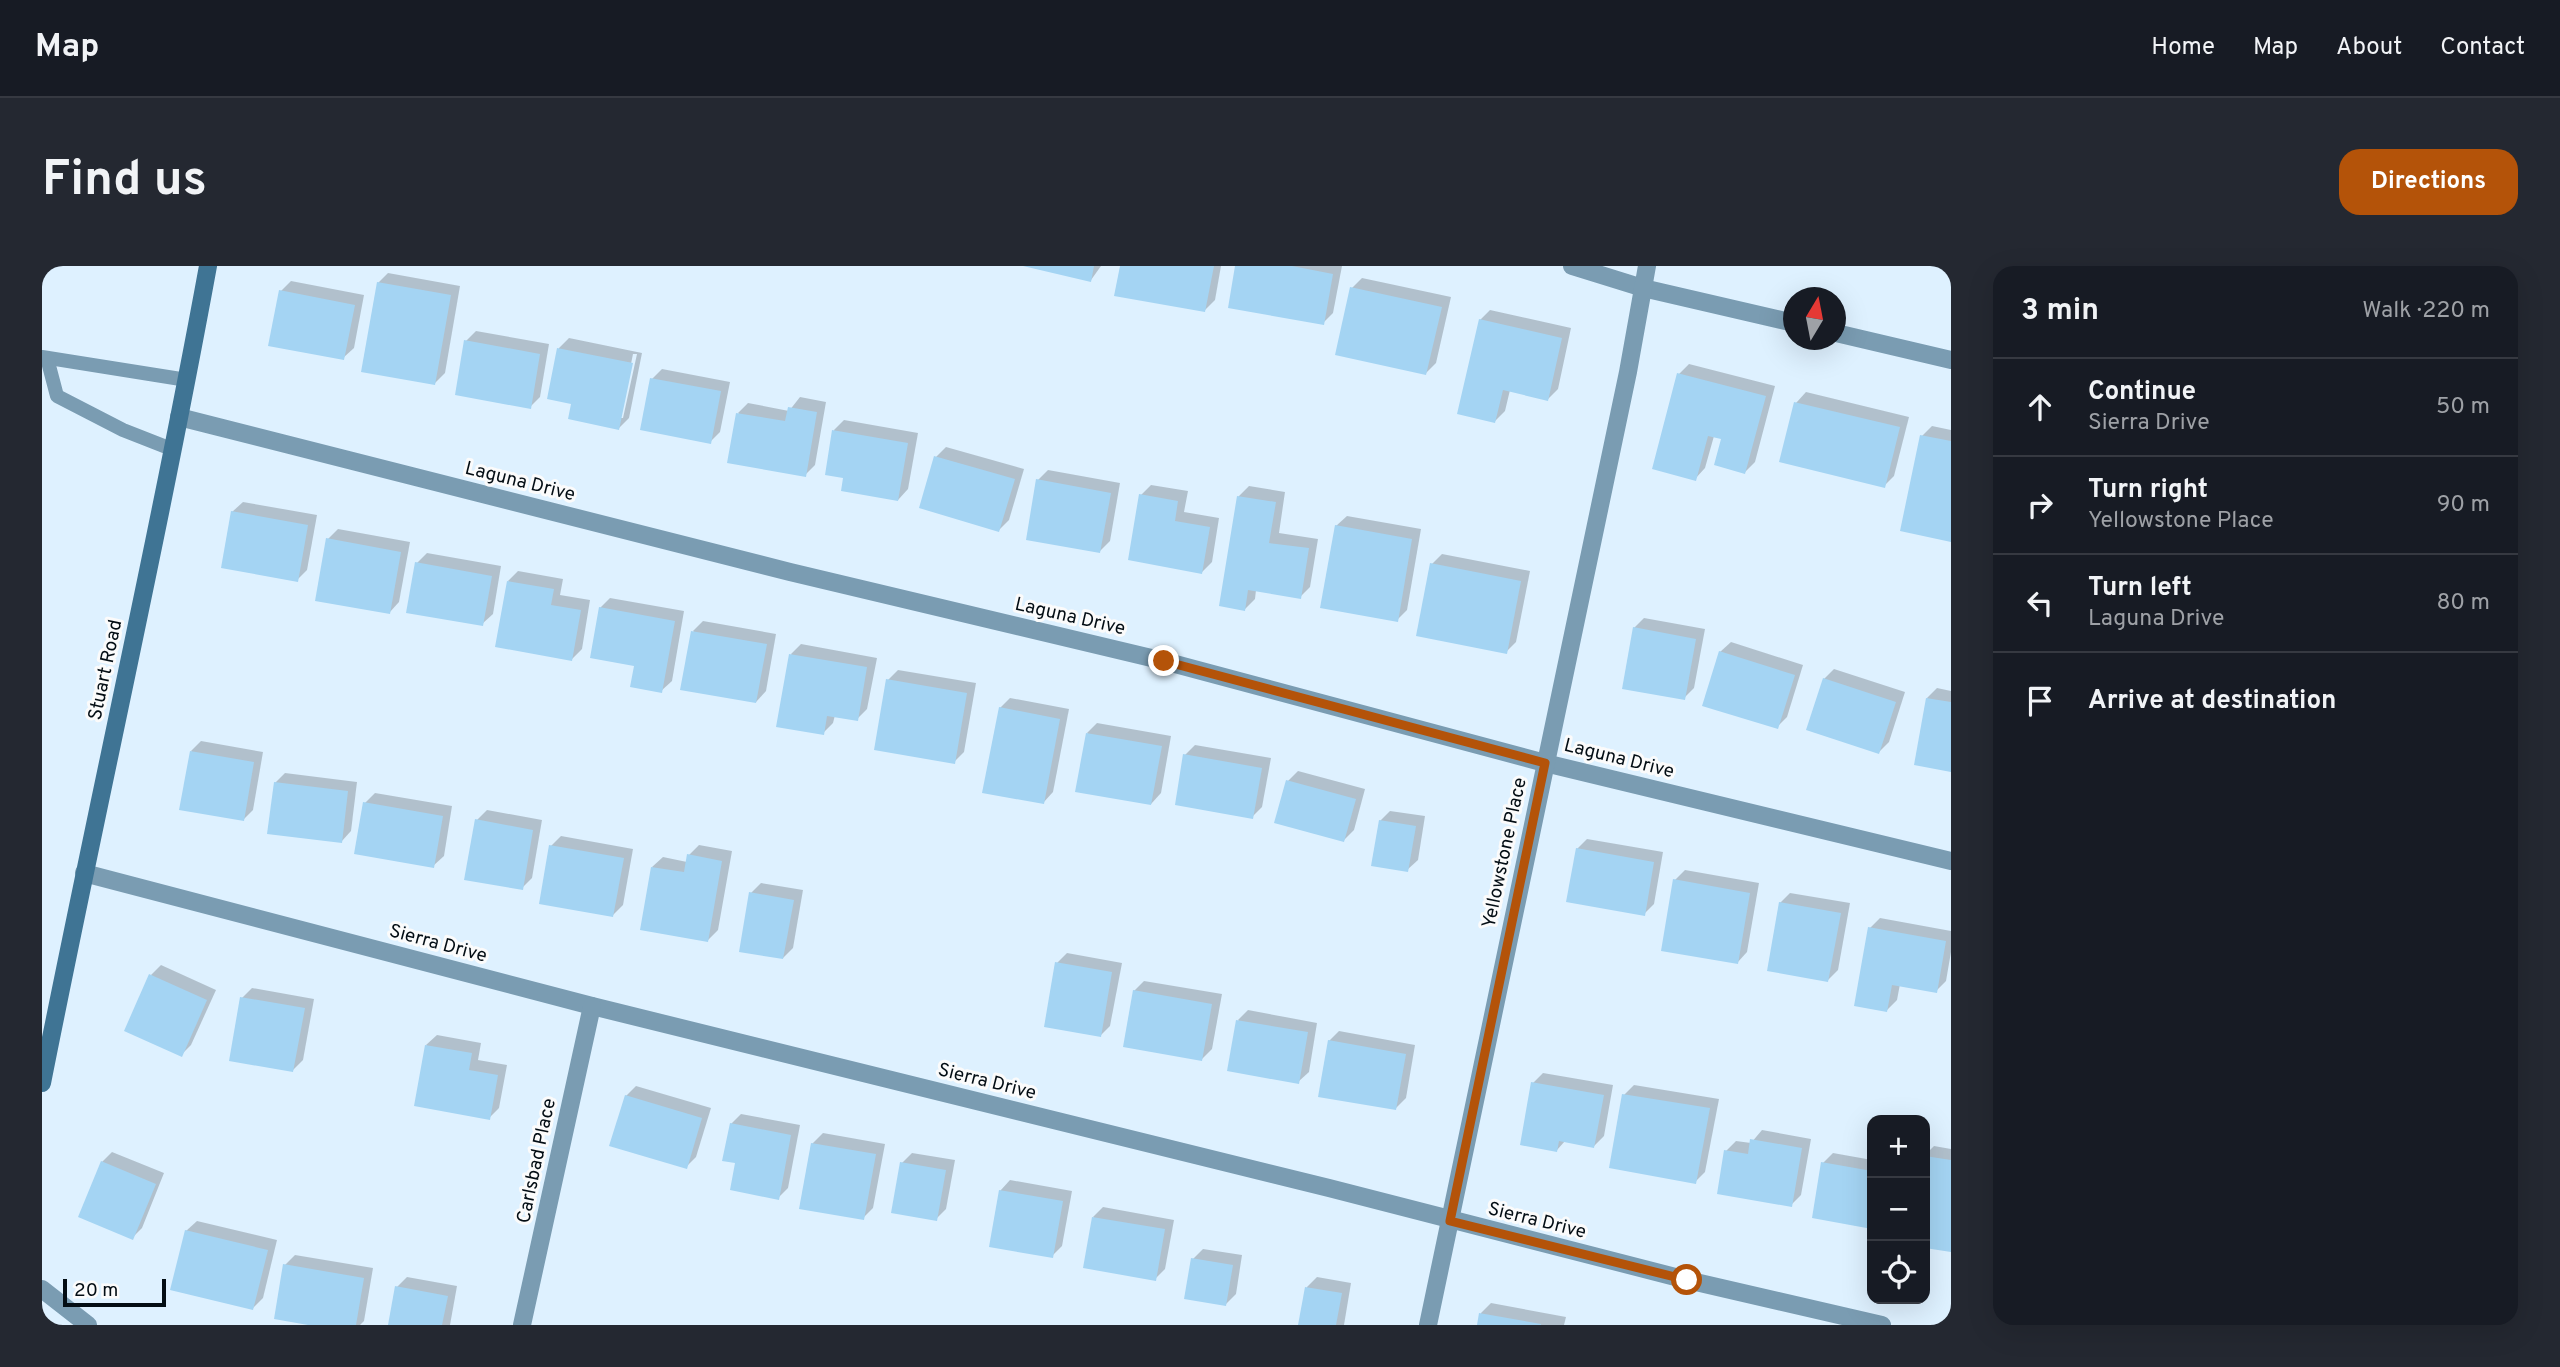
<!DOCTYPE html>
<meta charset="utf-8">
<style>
body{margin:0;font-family:Overpass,sans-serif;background:#242831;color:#f1f3f6}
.controls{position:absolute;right:21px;bottom:21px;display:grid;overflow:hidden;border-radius:14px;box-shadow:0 7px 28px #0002}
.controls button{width:63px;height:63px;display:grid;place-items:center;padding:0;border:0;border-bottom:2px solid #363941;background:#171b24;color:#f1f3f6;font:35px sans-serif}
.compass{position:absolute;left:1741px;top:21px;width:63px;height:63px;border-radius:50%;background:#171b24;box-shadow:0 7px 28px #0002;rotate:10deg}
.scale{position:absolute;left:21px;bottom:18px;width:103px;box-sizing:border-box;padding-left:7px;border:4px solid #030d14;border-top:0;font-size:19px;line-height:24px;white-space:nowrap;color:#030d14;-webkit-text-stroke:5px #fbfbfb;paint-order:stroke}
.stop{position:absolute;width:21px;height:21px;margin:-16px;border:5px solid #b45309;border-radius:50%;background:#fff}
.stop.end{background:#b45309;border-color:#fff;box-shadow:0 2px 7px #0008}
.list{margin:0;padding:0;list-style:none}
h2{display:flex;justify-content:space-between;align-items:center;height:91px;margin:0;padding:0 28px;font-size:30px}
h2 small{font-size:23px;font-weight:400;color:#9ea1a6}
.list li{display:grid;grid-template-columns:46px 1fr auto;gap:21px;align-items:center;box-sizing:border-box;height:98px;padding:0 28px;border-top:2px solid #363941}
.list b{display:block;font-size:26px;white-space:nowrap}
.list p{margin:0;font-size:23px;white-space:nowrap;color:#9ea1a6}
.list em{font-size:23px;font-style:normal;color:#9ea1a6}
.icon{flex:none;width:38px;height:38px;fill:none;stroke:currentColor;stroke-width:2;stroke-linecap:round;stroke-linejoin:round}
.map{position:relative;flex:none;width:1909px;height:1059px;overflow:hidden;border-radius:21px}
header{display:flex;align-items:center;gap:42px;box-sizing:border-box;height:98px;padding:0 35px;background:#171b24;border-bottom:2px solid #363941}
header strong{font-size:33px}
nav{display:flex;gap:38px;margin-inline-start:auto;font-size:24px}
.intro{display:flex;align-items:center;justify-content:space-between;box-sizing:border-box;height:168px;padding:0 42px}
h1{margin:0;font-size:49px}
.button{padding:18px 32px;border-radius:21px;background:#b45309;color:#fff;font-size:24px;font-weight:700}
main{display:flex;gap:42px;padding:0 42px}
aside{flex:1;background:#171b24;border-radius:21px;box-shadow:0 7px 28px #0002}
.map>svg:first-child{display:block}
.shadow{fill:#0003;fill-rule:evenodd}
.building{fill:#a4d4f3}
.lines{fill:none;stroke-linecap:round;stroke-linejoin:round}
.lane{stroke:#7a9cb2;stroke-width:14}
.street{stroke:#7a9cb2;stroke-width:18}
.secondary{stroke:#3f7494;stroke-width:18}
.route{stroke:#b45309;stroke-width:9}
.labels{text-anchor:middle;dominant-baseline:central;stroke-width:6;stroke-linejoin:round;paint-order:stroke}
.street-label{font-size:19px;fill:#030d14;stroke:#fbfbfb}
</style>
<header>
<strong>Map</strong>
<nav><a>Home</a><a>Map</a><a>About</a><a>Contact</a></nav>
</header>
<div class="intro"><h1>Find us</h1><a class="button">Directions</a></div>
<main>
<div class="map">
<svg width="1909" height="1059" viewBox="0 0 1909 1059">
<rect width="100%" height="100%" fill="#def1ff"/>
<g class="shadow">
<path d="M984 0H1059L1049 14Z"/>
<path d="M1079 0H1179L1173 34 1163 44Z"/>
<path d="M1195 0H1300L1291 47 1281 57Z"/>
<path d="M346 7 418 20 403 107 393 117 336 17Z"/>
<path d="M1320 12 1409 31 1394 97 1384 107 1310 22Z"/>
<path d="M249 15 322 29 312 82 301 92 239 25Z"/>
<path d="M1448 44 1529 62 1516 123 1506 133 1468 124 1463 145 1453 155 1438 54Z"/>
<path d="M434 65 507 78 498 131 488 141 424 75Z"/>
<path d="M527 72 600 87 587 152 577 162 531 136 507 132 517 82ZM591 88H595L581 152H578Z"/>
<path d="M1647 98 1733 120 1713 196 1703 206 1681 172 1672 170 1663 202 1653 213 1637 108Z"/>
<path d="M620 103 688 116 678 166 668 176 610 113Z"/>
<path d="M1764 126 1867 151 1852 210 1842 220 1754 137Z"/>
<path d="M758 131 784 136 773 199 763 209 696 147 706 137 747 145Z"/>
<path d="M802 154 876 167 866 223 856 234 803 210 792 164Z"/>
<path d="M1890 160 1909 164V274L1880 170Z"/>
<path d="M904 181 982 203 967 254 957 264 894 191Z"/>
<path d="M1006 204 1078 217 1068 275 1058 285 996 214Z"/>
<path d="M1109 219 1146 225 1142 246 1177 252 1170 296 1160 306 1099 229Z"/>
<path d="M1207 220 1243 226 1237 267 1276 273 1268 321 1258 331 1214 324 1213 333 1203 343 1196 231Z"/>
<path d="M201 236 275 249 265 304 255 314 190 246Z"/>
<path d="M1305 250 1379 263 1365 344 1355 354 1294 260Z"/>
<path d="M296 263 368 276 357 336 347 347 286 273Z"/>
<path d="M385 287 459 300 451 348 440 358 375 297Z"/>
<path d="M1400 288 1488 305 1474 376 1464 386 1390 298Z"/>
<path d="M476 305 521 313 518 329 548 334 540 383 530 393 466 315Z"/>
<path d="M568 332 642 345 630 415 619 425 594 398 558 342Z"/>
<path d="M1602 352 1663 363 1652 422 1642 432 1592 362Z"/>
<path d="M661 355 734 368 724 425 714 436 651 365Z"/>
<path d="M1689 376 1761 399 1745 451 1735 461 1678 386Z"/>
<path d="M759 378 835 392 825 443 815 453 793 449 791 457 781 467 749 388Z"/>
<path d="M1792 403 1863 426 1847 476 1837 486 1782 413Z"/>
<path d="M856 404 934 417 922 486 912 496 846 414Z"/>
<path d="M1895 422 1909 425V504L1885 432Z"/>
<path d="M968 432 1027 443 1011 526 1001 537 958 442Z"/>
<path d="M1055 457 1129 470 1119 527 1109 538 1045 467Z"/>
<path d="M159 475 221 486 211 544 201 554 149 485Z"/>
<path d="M1153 479 1229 492 1220 541 1210 551 1143 489Z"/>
<path d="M1256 505 1323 523 1312 564 1302 574 1246 515Z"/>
<path d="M243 507 315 516 309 565 299 576 233 517Z"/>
<path d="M333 527 410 540 402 590 391 600 323 537Z"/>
<path d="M445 544 500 554 490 612 480 622 435 554Z"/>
<path d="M1348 545 1383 550 1376 594 1365 604 1338 555Z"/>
<path d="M519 570 591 583 581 639 571 649 509 580Z"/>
<path d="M1545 573 1621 586 1612 638 1602 648 1535 583Z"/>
<path d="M657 579 690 585 676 664 666 674 610 601 621 591 645 596 647 589Z"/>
<path d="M1643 604 1717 617 1705 686 1695 697 1633 614Z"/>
<path d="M719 617 761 624 751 682 741 692 709 627Z"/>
<path d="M1748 627 1808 637 1796 704 1786 714 1738 637Z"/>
<path d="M1838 652 1909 665V686L1904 715 1894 725 1858 718 1855 734 1845 744 1828 662Z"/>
<path d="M1025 687 1080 697 1068 760 1058 770 1015 697Z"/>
<path d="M119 699 174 724 149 779 139 789 109 709Z"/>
<path d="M1102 715 1180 728 1170 783 1160 793 1092 725Z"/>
<path d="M210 722 272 733 261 794 251 804 200 732Z"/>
<path d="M1206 744 1275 757 1267 806 1256 816 1196 754Z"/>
<path d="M1297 765 1373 779 1364 832 1353 843 1287 775Z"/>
<path d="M395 769 439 777 436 794 465 799 457 842 447 852 384 779Z"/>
<path d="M1501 807 1571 819 1562 870 1552 880 1523 875 1515 884 1491 817Z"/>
<path d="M1592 819 1677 833 1663 906 1653 916 1582 829Z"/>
<path d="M594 820 669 842 654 891 644 901 584 830Z"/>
<path d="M699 848 758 859 746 922 736 932 695 896 689 858Z"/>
<path d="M1720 864 1769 873 1759 929 1749 939 1684 885 1694 875 1709 877Z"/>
<path d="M781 867 843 878 831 942 821 952 770 878Z"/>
<path d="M1892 880 1909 883V984L1883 980V889Z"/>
<path d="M70 886 122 907 100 962 90 972 60 896Z"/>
<path d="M870 887 913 894 904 943 894 953 860 897Z"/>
<path d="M1791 887 1830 894V961L1772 951 1781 897Z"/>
<path d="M968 914 1030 925 1020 980 1010 990 958 925Z"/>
<path d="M1061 941 1132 954 1123 1003 1113 1013 1051 951Z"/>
<path d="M155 955 235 974 221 1032 211 1042 144 965Z"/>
<path d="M1161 983 1200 989 1194 1028 1184 1038 1151 993Z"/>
<path d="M253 989 331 1002 322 1055 318 1059H276L243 999Z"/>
<path d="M365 1011 415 1020 408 1059H347L355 1021Z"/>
<path d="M1275 1011 1309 1017 1302 1059H1258L1265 1021Z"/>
<path d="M1449 1037 1524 1051 1522 1059H1437L1439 1047Z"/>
</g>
<g class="building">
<path d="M981 0H1052L1049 16Z"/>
<path d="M1078 0H1172L1163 46 1072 30Z"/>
<path d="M1193 0H1250L1291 8 1282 59 1186 42Z"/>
<path d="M335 16 409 29 393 119 319 106Z"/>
<path d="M1308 21 1400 41 1384 109 1293 89Z"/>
<path d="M237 24 313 39 302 94 226 80Z"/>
<path d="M1437 53 1520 72 1506 135 1461 124 1453 157 1415 148Z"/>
<path d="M422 74 498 88 489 143 413 129Z"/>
<path d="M515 82 591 97 577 164 526 153 529 138 505 133Z"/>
<path d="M1635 107 1724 130 1703 208 1672 199 1679 173 1666 170 1654 215 1610 203Z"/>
<path d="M608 112 679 125 669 178 598 164Z"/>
<path d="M1752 136 1858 161 1843 222 1737 196Z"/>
<path d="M746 141 775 146 764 211 685 197 694 147 743 155Z"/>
<path d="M790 164 866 177 856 235 799 225 801 212 783 209Z"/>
<path d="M1878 169 1909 175V276L1858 265Z"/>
<path d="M892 190 973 213 957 266 877 242Z"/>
<path d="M994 213 1069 227 1058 287 984 274Z"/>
<path d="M1097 228 1136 235 1133 255 1168 261 1160 308 1086 294Z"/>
<path d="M1195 230 1234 236 1227 277 1267 282 1259 333 1206 324 1203 345 1177 340Z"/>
<path d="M189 245 266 259 256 316 179 302Z"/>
<path d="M1293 259 1370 273 1356 356 1278 342Z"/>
<path d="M284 272 359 286 348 348 273 335Z"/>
<path d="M373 296 450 310 441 360 364 347Z"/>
<path d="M1388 297 1479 315 1465 388 1374 370Z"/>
<path d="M465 315 512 323 509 339 539 344 530 395 453 381Z"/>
<path d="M557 341 633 355 620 427 588 421 592 400 548 392Z"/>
<path d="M1591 361 1654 373 1643 434 1580 423Z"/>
<path d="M649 365 725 378 714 437 638 424Z"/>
<path d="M1677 385 1753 409 1736 463 1660 440Z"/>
<path d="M747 388 825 401 816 455 785 450 782 469 734 461Z"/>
<path d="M1781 412 1854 436 1837 488 1764 464Z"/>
<path d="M844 413 925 427 913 498 832 484Z"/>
<path d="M1884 432 1909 436V506L1872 499Z"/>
<path d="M957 441 1018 453 1002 538 940 527Z"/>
<path d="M1044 467 1120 480 1109 539 1033 526Z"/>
<path d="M148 485 212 496 202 555 137 544Z"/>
<path d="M1141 488 1220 502 1211 553 1133 539Z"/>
<path d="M1244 514 1314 533 1302 576 1232 557Z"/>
<path d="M232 516 306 525 300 577 225 568Z"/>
<path d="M321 536 401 550 392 602 312 588Z"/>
<path d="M433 553 491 564 481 624 422 614Z"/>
<path d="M1337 554 1374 560 1366 606 1329 600Z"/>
<path d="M507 579 582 592 571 651 497 638Z"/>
<path d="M1534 582 1612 596 1603 650 1524 636Z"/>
<path d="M645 588 680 595 666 676 598 664 609 601 642 606Z"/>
<path d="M1631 613 1708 627 1696 698 1619 685Z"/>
<path d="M707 626 752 634 741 693 697 686Z"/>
<path d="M1737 636 1799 647 1786 716 1725 705Z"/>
<path d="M1826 661 1904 675 1895 727 1850 719 1845 746 1812 740Z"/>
<path d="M1013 696 1070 706 1059 771 1002 761Z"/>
<path d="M107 708 165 734 140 791 82 765Z"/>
<path d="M1091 724 1170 738 1160 795 1081 781Z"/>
<path d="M198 731 263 742 251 806 187 795Z"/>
<path d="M1194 754 1266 766 1257 818 1185 805Z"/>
<path d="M1286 774 1364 788 1354 844 1276 831Z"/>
<path d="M383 779 430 787 427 804 456 809 448 854 372 840Z"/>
<path d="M1489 816 1562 829 1552 882 1517 875 1515 886 1478 879Z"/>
<path d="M1580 828 1668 842 1654 918 1567 902Z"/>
<path d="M583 829 660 852 645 903 567 880Z"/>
<path d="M688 857 749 869 737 934 688 924 693 897 680 895Z"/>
<path d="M1708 873 1760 882 1750 941 1675 928 1682 884 1706 888Z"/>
<path d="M769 877 834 888 822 954 757 943Z"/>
<path d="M1883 890 1909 894V986L1883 982Z"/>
<path d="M59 895 114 918 91 974 36 951Z"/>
<path d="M858 896 904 904 895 955 849 947Z"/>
<path d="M1779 896 1830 905V963L1770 952Z"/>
<path d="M957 924 1021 935 1011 992 947 981Z"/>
<path d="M1050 951 1123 963 1114 1015 1041 1002Z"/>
<path d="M143 964 226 984 211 1044 128 1024Z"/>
<path d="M1149 992 1191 999 1184 1040 1142 1033Z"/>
<path d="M241 998 322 1012 314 1059H266L232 1053Z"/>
<path d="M353 1020 406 1030 400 1059H346Z"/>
<path d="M1263 1021 1300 1027 1294 1059H1256Z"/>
<path d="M1437 1047 1499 1058V1059H1435Z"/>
</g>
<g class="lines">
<g class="lane">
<path d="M0 91 145 114"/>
<path d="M5 92 15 130 81 164 132 184"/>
</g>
<g class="street">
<path d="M1530 0 1601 22 1752 57"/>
<path d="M1794 67 1909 94"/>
<path d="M137 151 748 306 1122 395 1503 497 1909 595"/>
<path d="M42 607 550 740 1287 922 1645 1014 1840 1059"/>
<path d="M0 1023 46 1059"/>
<path d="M480 1059 550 740"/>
<path d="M1386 1059 1586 106 1605 0"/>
</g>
<path class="secondary" d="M0 817C54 544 116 273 166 0"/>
</g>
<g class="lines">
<path class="route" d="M1122 395 1503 497 1408 955 1645 1014"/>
</g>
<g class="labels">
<g class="street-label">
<text transform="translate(478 216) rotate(14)">Laguna Drive</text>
<text transform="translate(1028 351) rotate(13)">Laguna Drive</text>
<text transform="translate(64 404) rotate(-78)">Stuart Road</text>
<text transform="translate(1577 493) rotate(14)">Laguna Drive</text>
<text transform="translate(1463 587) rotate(-78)">Yellowstone Place</text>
<text transform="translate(396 678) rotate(15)">Sierra Drive</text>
<text transform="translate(945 816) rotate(14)">Sierra Drive</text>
<text transform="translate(495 895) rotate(-78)">Carlsbad Place</text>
<text transform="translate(1495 955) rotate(14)">Sierra Drive</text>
</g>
</g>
</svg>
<div class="controls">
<button>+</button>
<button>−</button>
<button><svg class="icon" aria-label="locate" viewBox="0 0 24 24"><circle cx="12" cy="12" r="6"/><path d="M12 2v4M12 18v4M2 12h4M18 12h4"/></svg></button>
</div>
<svg class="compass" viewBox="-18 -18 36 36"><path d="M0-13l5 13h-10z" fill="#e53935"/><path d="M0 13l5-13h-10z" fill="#9ea1a6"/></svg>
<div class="scale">20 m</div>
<div class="stop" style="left:1645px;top:1014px"></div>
<div class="stop end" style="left:1122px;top:395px"></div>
</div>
<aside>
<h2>3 min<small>Walk · 220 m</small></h2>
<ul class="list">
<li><svg class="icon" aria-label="ahead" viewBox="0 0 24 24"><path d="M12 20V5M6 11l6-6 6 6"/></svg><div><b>Continue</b><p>Sierra Drive</p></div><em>50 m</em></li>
<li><svg class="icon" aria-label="right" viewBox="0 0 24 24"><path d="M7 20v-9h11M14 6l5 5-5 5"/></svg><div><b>Turn right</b><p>Yellowstone Place</p></div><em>90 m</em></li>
<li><svg class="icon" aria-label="left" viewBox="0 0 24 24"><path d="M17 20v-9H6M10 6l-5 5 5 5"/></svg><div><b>Turn left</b><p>Laguna Drive</p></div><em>80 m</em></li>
<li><svg class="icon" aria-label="arrive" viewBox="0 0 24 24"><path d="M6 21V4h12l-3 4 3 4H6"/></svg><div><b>Arrive at destination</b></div></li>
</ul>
</aside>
</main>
